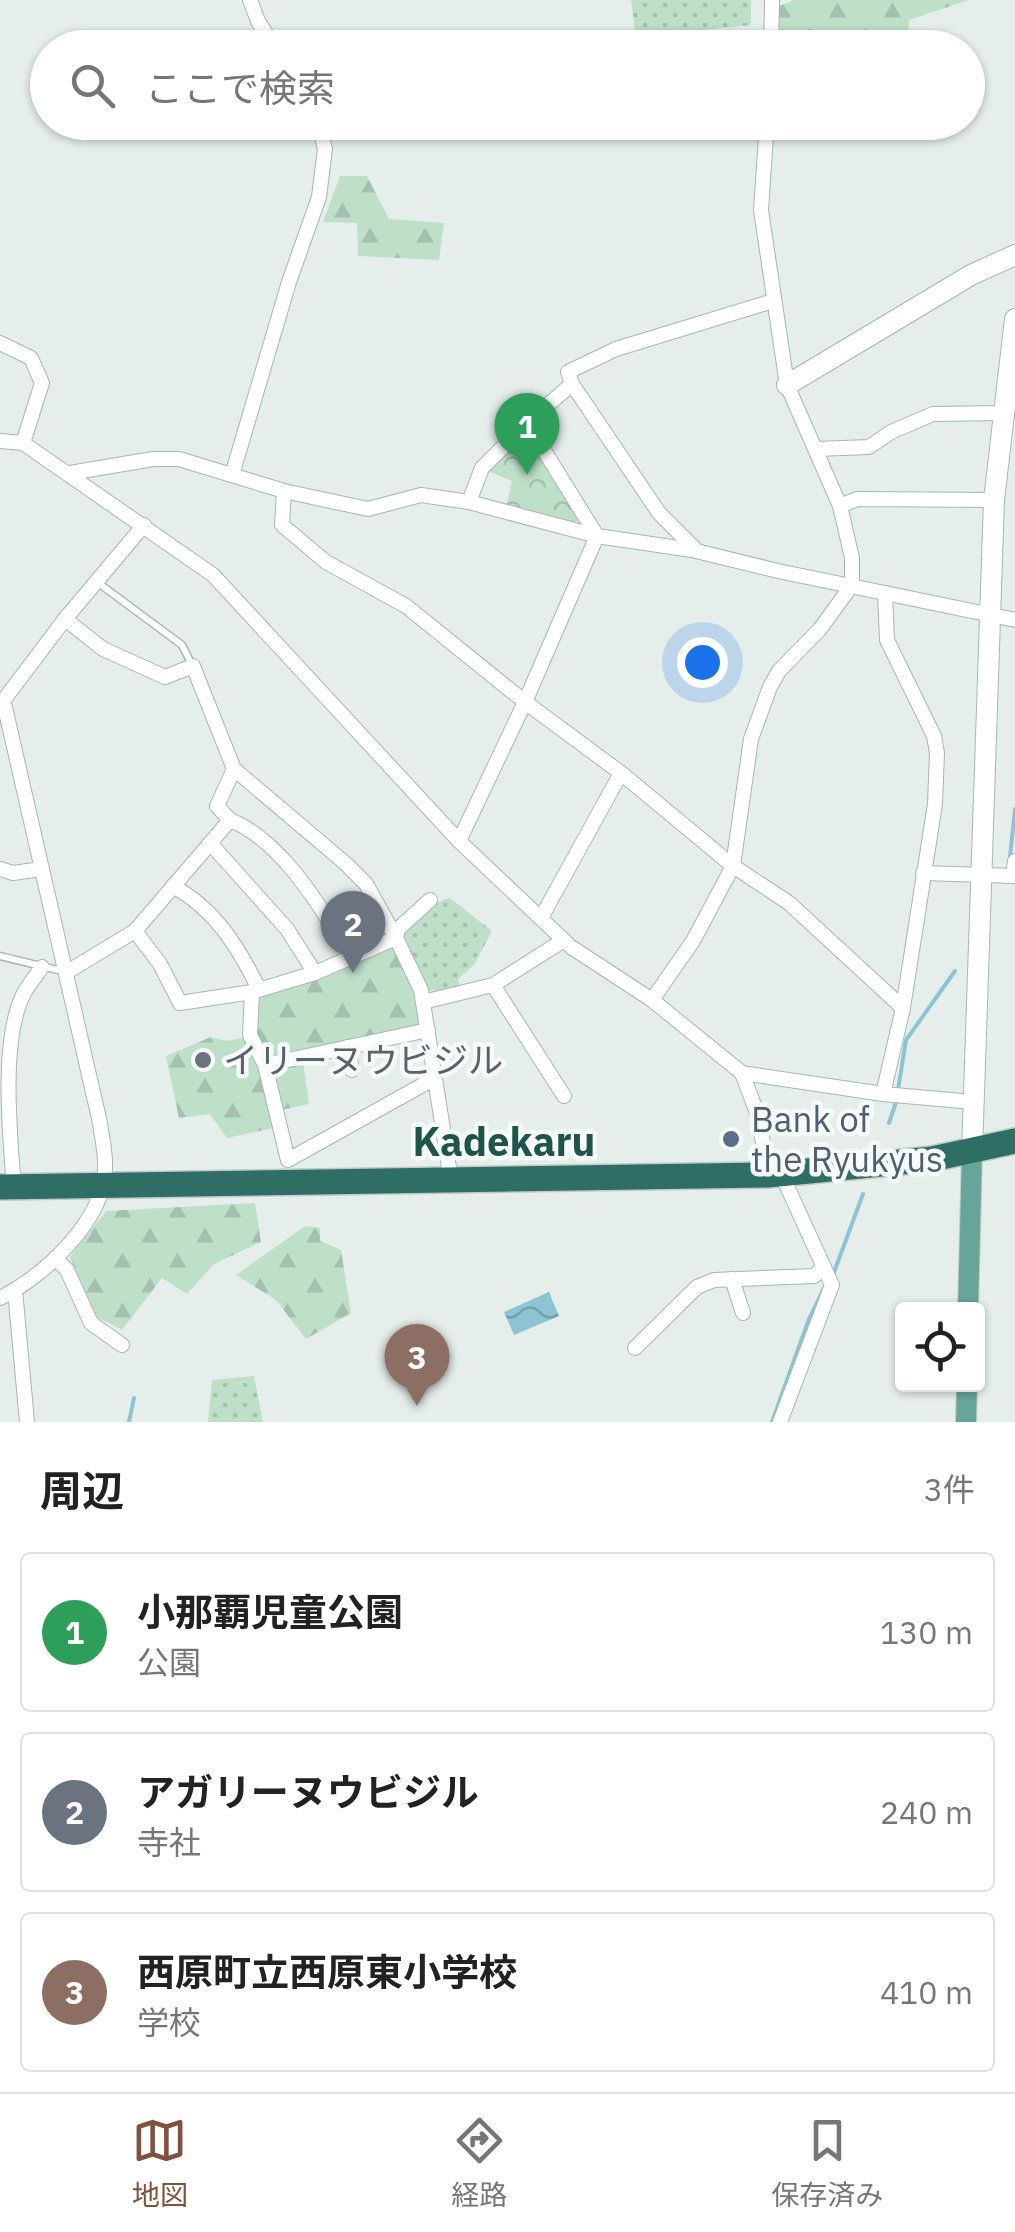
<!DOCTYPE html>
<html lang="ja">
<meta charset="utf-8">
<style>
body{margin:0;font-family:"IBM Plex Sans","Noto Sans JP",sans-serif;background:#f6f6f6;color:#222}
.controls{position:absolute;right:30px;bottom:30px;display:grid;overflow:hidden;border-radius:10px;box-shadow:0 2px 8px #0004}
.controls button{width:90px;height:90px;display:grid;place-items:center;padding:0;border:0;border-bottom:2px solid #e0e0e0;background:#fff;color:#222;font:50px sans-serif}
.you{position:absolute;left:702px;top:662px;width:35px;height:35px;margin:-25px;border:8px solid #fff;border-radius:50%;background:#1a73e8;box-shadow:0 0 0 15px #1a73e833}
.badge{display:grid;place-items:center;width:65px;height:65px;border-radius:50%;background:#81513c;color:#fff;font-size:32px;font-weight:700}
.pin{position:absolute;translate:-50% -82px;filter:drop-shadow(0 2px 5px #0008)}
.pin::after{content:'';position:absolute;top:52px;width:35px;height:30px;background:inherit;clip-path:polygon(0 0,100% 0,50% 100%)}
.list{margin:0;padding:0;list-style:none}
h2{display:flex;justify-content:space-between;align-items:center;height:130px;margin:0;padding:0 40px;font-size:42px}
h2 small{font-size:32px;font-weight:400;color:#767676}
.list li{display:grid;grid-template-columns:65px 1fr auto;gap:30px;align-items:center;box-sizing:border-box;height:160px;margin:0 20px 20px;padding:0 20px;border:2px solid #e0e0e0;border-radius:10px}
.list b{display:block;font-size:38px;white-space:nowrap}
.list p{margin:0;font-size:32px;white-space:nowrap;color:#767676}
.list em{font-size:32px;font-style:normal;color:#767676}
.icon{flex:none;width:55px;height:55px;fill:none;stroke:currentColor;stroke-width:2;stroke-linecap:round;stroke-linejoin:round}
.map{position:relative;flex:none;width:1015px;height:1422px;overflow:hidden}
.search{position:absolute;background:#fff;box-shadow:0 2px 8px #0004;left:30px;right:30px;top:30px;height:110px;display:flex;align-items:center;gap:25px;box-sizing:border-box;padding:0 35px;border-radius:55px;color:#767676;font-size:38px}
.sheet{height:670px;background:#fff}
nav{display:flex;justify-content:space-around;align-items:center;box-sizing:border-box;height:140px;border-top:2px solid #e0e0e0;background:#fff;font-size:28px;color:#767676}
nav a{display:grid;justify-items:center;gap:5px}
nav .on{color:#81513c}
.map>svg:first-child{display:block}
.grass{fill:url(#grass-dots)}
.forest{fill:url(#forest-firs)}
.park{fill:url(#park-crowns)}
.water{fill:url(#water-waves)}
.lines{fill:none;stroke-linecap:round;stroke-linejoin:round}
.stream{stroke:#8cc4d4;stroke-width:4}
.lane-casing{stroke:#a7b7b3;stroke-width:9}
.street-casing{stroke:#a7b7b3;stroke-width:16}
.secondary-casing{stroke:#a3bab3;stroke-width:22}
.primary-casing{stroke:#c1cac8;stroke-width:22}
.highway-casing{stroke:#c1cac8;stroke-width:28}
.lane{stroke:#fff;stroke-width:6}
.street{stroke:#fff;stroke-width:14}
.secondary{stroke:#fff;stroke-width:20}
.primary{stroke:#68a599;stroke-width:20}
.highway{stroke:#2e6e65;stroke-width:25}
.worship-dot{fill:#6b7280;stroke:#f6faf8;stroke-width:4}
.service-dot{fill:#5c6f8a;stroke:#f6faf8;stroke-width:4}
.labels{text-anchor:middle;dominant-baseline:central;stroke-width:9;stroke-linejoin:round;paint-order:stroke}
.worship-label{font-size:35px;fill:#5b616d;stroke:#f6faf8;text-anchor:start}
.service-label{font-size:35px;fill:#4e5e75;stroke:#f6faf8;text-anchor:start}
.quarter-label{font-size:40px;font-weight:bold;fill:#1e544a;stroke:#f6faf8}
</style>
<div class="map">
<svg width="1015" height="1422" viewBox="0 0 1015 1422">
<defs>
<pattern id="grass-dots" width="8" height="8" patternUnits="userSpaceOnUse" patternTransform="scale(2.5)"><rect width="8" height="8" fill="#bee0c9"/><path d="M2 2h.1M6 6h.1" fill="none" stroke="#a3c1ae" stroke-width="1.8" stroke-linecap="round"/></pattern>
<pattern id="forest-firs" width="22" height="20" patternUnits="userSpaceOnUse" patternTransform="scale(2.5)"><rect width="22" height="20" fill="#bee0c9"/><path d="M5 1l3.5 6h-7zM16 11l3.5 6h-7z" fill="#a3c1ae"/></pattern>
<pattern id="park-crowns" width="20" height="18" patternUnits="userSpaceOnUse" patternTransform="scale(2.5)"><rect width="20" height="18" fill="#bee0c9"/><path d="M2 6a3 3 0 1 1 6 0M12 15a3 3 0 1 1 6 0" fill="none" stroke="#a3c1ae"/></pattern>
<pattern id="water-waves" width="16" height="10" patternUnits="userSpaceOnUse" patternTransform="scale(2.5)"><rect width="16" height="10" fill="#8cc4d4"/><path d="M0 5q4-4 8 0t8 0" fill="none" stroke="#72a1ad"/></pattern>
</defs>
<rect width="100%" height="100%" fill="#e5eeeb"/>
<g class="grass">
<path d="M631 0H751V25L674 33 672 44H750L751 47H637Z"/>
<path d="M450 898 492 931 474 965 458 979 461 989 427 991 402 937V932C424 918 425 904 450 898Z"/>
<path d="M254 1376 263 1422H208L212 1380Z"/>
</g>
<g class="forest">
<path d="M794 0H969L909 20 908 47H859L856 42 836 47H779V6Z"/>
<path d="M340 176H367L389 219 444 223 439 260 358 256 357 223 323 222Z"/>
<path d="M386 947 394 949 413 984 422 1029 302 1054 309 1104 272 1112 274 1128 227 1138 210 1114 179 1118 166 1056 211 1037 227 1041 242 1038 244 1001Z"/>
<path d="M255 1203 261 1242 214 1264 187 1294 162 1278 122 1330 97 1317 70 1257 106 1211Z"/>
<path d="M305 1226 320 1228V1241L341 1250 351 1313 306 1339 276 1300 236 1275Z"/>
</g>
<path class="park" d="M526 428 580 517 576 523 506 507 512 481 486 470Z"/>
<path class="water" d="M549 1292 559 1316 514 1335 504 1312Z"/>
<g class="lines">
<g class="stream">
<path d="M1010 857 1015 809"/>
<path d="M898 1090 906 1040 955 971"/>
<path d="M889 1123 897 1099"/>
<path d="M833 1275 863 1194"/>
<path d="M129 1422 134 1398"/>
<path d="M772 1422 809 1319 827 1282"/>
</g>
<defs>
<g id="lane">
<path d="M97 582 182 645 192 665"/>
<path d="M0 956 66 972"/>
</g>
<g id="street">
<path d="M250 0 258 21 275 48"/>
<path d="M771 48 772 0"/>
<path d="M0 343 31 358 42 383 23 443 213 575 459 841 571 947 652 1000 742 1073 883 1094 973 1102"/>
<path d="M572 384 659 513 697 551"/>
<path d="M527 423 597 536"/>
<path d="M0 441 23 443"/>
<path d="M816 449 869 447 891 432 933 414 1004 413"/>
<path d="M70 473 153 459H179L284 491 368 509 421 495 469 502 597 536 692 550 778 571 1015 620"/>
<path d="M232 475 289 282 319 197 325 149 318 122"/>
<path d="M284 491 282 525 326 562 406 606 525 702 621 773 733 866 789 903 903 1008"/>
<path d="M469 502 482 468 527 423 572 384 568 372 616 349 773 301"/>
<path d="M840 506 857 499 994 500"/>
<path d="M65 619 103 649 165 677 193 666 234 769 345 863 366 884 396 938"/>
<path d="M0 705 65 619 144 525"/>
<path d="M230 820C282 840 323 911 352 957"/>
<path d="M459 841 525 702 597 536"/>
<path d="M210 843 287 929 315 973"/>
<path d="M0 869 13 873 42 869"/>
<path d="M923 873 1015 876"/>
<path d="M1013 876 1015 861"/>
<path d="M173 886C216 910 238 947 259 989"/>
<path d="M541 918 621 773"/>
<path d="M135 931 230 820 217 806 234 769"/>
<path d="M396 938 398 929 430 900"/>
<path d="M67 972 135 931 160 964 180 1003 252 992 315 973 396 938 421 990 451 1180"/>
<path d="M493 985 564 1096"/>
<path d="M252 992 250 1035 265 1065 428 1030"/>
<path d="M652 1000 693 941 733 866 751 739 770 687 779 671 820 629 852 585V558L840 506 787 385 761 210 767 122"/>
<path d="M423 1002 493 985 564 940"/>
<path d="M348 1047 352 1070"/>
<path d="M265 1065 288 1160 435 1078"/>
<path d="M742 1073 759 1118 768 1175"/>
<path d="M883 1094 903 1008 935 804 937 753 934 736 887 640 885 593"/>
<path d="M14 1187C10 1136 0 1040 24 993 29 984 36 976 42 967"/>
<path d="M56 1259 67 1270 91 1323 122 1345"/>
<path d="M732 1279 743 1313"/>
<path d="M15 1290 27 1422"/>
<path d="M0 1298C43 1277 104 1221 105 1169 106 1154 102 1138 100 1123L4 703"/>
<path d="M635 1348 697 1287 714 1280 814 1276 824 1267"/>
<path d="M780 1422 832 1285 781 1173"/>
</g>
<g id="secondary">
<path d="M787 385 971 275 1015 255"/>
<path d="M972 1152 994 500 1015 319"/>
</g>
<g id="primary">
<path d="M968 1310 972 1152"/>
<path d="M966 1422 967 1384"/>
</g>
<path id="highway" d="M0 1187 768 1175 932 1159 1015 1141"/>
</defs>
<use href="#lane" class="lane-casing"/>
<use href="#street" class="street-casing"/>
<use href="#secondary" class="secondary-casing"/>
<use href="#primary" class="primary-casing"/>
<use href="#highway" class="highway-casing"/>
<use href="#lane" class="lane"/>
<use href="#street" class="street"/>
<use href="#secondary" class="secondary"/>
<use href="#primary" class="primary"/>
<use href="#highway" class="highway"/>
</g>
<circle class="worship-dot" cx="203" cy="1060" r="10"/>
<circle class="service-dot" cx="731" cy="1139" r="10"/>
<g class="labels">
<g class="worship-label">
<text x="223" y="1060">イリーヌウビジル</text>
</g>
<g class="service-label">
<text x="751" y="1119">Bank of<tspan x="751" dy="40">the Ryukyus</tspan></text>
</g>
<g class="quarter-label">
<text x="504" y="1141">Kadekaru</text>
</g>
</g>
</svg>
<div class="controls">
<button><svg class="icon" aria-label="locate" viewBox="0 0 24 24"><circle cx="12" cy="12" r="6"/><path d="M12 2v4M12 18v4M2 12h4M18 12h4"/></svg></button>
</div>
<div class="you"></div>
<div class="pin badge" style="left:527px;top:475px;background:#2e9e5b">1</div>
<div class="pin badge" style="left:353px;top:973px;background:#6b7280">2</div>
<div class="pin badge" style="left:417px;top:1406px;background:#8d6e63">3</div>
<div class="search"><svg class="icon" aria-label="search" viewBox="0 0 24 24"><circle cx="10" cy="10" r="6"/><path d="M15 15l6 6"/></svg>ここで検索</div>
</div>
<section class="sheet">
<h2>周辺<small>3件</small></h2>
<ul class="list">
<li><span class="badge" style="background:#2e9e5b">1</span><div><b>小那覇児童公園</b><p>公園</p></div><em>130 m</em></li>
<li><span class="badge" style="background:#6b7280">2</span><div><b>アガリーヌウビジル</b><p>寺社</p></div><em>240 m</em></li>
<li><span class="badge" style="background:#8d6e63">3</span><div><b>西原町立西原東小学校</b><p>学校</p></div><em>410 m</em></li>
</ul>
</section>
<nav>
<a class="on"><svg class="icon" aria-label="map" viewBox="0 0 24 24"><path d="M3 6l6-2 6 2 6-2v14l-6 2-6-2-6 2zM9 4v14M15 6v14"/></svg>地図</a>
<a><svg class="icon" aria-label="directions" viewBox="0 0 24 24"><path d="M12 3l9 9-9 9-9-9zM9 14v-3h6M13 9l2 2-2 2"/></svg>経路</a>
<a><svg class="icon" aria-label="saved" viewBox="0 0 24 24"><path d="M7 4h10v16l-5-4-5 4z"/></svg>保存済み</a>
</nav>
